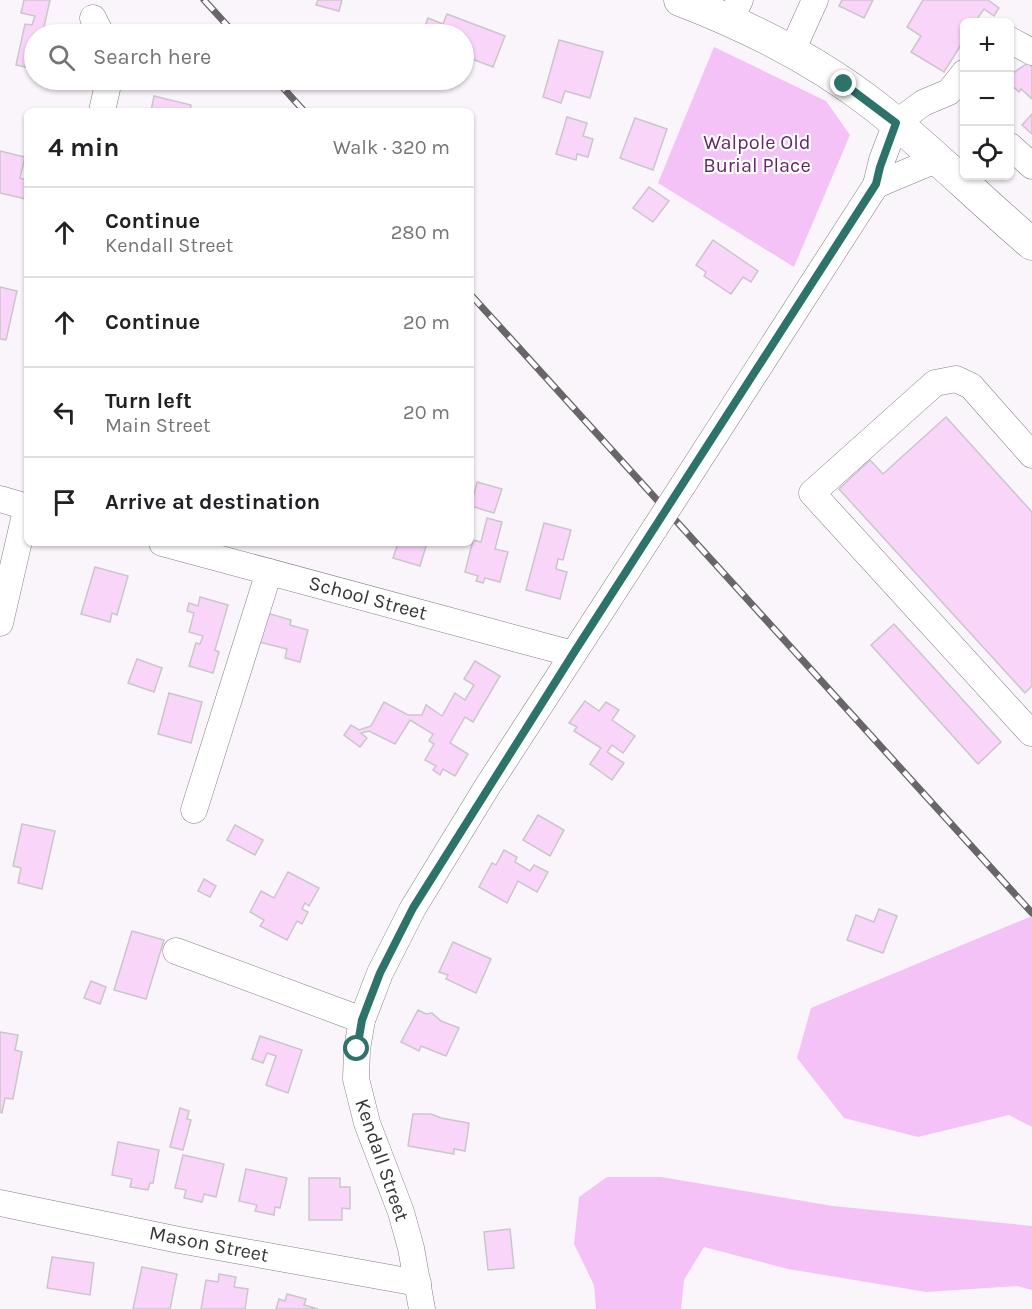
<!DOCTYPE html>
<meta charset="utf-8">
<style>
body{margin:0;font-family:Karla,sans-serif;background:#f2f2f2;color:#202124}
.controls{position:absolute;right:18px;top:18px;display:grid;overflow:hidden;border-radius:9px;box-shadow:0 2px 4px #0004}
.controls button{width:54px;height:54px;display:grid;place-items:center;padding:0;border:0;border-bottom:2px solid #e0e0e0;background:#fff;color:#202124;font:30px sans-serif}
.stop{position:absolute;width:18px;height:18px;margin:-14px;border:4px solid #2d736a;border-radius:50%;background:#fff}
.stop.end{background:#2d736a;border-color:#fff;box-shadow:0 2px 6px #0008}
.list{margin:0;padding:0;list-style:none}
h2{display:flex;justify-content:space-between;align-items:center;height:78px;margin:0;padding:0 24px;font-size:26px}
h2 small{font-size:20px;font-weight:400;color:#757577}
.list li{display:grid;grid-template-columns:39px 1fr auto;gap:18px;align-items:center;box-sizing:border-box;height:90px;padding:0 24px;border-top:2px solid #e0e0e0}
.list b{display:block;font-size:22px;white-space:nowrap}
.list p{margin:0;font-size:20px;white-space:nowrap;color:#757577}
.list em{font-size:20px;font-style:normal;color:#757577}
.icon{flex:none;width:33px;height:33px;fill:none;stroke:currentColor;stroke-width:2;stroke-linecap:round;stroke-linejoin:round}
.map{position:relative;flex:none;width:1032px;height:1309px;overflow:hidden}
.search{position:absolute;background:#fff;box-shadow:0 2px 4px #0004;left:24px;top:24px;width:450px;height:66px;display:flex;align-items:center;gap:15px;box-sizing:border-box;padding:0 21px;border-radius:33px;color:#757577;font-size:22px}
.panel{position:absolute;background:#fff;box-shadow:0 2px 4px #0004;left:24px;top:108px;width:450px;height:438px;border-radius:9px}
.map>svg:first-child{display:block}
.green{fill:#f4c2f6}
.building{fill:#f9d5fa;stroke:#cac6ca;stroke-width:1.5}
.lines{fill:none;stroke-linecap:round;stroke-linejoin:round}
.minor-casing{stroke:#848084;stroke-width:27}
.major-casing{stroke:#848084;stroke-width:33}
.minor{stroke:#fff;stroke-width:26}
.major{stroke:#fff;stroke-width:32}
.rail-casing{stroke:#686668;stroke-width:7}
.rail{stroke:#fff;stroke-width:4.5;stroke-dasharray:14;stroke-linecap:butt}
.minor-bridge-casing{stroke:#848084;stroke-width:27;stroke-linecap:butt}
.minor-bridge{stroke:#fff;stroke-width:26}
.route{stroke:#2d736a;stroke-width:8}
.labels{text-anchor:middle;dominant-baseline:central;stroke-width:4.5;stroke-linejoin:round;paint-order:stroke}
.park-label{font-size:20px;fill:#68246c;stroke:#fff}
.street-label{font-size:20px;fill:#383638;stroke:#fff}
</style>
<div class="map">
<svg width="1032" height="1309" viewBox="0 0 1032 1309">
<rect width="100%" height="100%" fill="#faf5fa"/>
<g class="green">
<path d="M714 47 826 101 850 135 794 267 658 183Z"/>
<path d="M1032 916V1127L1009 1115 918 1137 844 1118 797 1058 811 1008Z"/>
<path d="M607 1177H661L833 1206 1032 1226V1290L1017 1286 926 1292 788 1269 704 1247 684 1280 681 1309H596L594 1285 574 1244 579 1197Z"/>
</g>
<g class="building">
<path d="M24 0H50L44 27 53 29 52 34H34V69L16 65 25 24 32 25 35 16 21 13Z"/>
<path d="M318 0H342L339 11 316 5Z"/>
<path d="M842 0H873L864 18 839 6Z"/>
<path d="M923 0H988L999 8 994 16 984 9 975 22H964V40L944 72 911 52 921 36 907 27Z"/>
<path d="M447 14 505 36 493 67 464 56V34H422L428 18 443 24Z"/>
<path d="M559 40 603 52 590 98 565 91 561 103 543 97Z"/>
<path d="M1028 63 1032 67V99L1021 89 1019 92 1010 84V75Z"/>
<path d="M154 96 191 105 190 111H192H151Z"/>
<path d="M1032 114V134L1022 125Z"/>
<path d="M567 117 587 123 583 136 593 139 588 157 577 154 576 160 556 154Z"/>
<path d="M635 118 667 129 653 170 620 158Z"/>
<path d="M0 151 25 157 20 178 27 180 26 199 0 193Z"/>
<path d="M649 187 669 201 653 222 633 208Z"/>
<path d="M713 240 758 271 751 282 743 277 731 294 704 276 706 272 696 265Z"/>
<path d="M0 287 17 291 6 340 0 339Z"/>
<path d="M946 417 1032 512V686L1025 693 839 489 870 460 883 474Z"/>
<path d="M477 482 502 489 494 513 471 506Z"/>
<path d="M487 518 502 522 495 549 508 552 500 582 485 578 483 583 476 581 478 576 465 572 473 540 481 542Z"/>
<path d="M544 523 571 530 563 560 558 559 556 569 567 572 560 599 526 590Z"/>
<path d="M398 543H427L420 566 393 558Z"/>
<path d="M95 567 128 576 117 615 112 613 110 622 81 614Z"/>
<path d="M200 597 228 605 215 650 219 652 213 673 189 666 196 643 200 644 203 636 189 632 194 613 187 611 189 603 198 606Z"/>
<path d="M267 613 291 620 290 625 308 630 300 662 285 658 287 649 259 642Z"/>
<path d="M894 624 1001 742 978 764 871 645Z"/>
<path d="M137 659 162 668 154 692 128 683Z"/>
<path d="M475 661 500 676 473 722 465 717 450 743 468 754 455 776 443 769 440 775 433 770 436 766 425 760 434 744 429 741 433 734 410 720 395 744 369 731 361 733 367 738 360 747 344 735 351 725 359 730 371 726 384 702 408 715H422L426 705 442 716 455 693 465 700 474 685 464 679Z"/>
<path d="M169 693 202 702 191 743 158 734Z"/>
<path d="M585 701 599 711 606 702 619 710 612 720 635 736 623 753 612 745 607 752 624 763 612 780 590 764 601 748 574 731 577 727 569 723Z"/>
<path d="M538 815 564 830 550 856 523 840Z"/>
<path d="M22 824 55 831 42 889 18 883 21 868 13 866Z"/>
<path d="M235 825 263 840 255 855 227 840Z"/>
<path d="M504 850 517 857 515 862 530 871 534 865 548 872 537 892 518 881 507 903 479 887 492 863 496 865Z"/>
<path d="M288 872 319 888 309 906 305 903 302 909 308 912 302 924 297 921 287 940 260 926 264 920 250 912 261 891 274 898Z"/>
<path d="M204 879 216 886 210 897 198 891Z"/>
<path d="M879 909 897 916 883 953 847 940 856 915 874 922Z"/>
<path d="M132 931 164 940 146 999 114 990Z"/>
<path d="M453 942 491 959 476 993 446 979 448 975 439 972Z"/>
<path d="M91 981 106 987 100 1004 84 998Z"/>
<path d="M418 1010 426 1014 432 1013 441 1021 459 1028 446 1056 421 1046 419 1051 401 1042Z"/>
<path d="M0 1032 18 1035 15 1050 22 1052 13 1099 5 1098 2 1113 0 1112Z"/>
<path d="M260 1036 302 1050 288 1093 266 1085 276 1056 267 1053 263 1063 252 1059Z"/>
<path d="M180 1108 189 1111 187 1119 191 1120 183 1150 170 1147Z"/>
<path d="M413 1114H431L441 1118 469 1123 465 1151 454 1149V1154L408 1146Z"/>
<path d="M118 1142 159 1150 153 1183H150L148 1190 130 1187 132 1179 112 1175Z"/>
<path d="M183 1155 224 1164 216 1197 204 1194 202 1202 184 1198 186 1190 175 1188Z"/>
<path d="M246 1169 287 1178 280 1208 275 1207 274 1215 255 1211 257 1205 239 1201Z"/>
<path d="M309 1178H340V1187H350V1209L342 1208V1220H309Z"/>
<path d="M510 1229 514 1268 488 1270 484 1232Z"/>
<path d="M52 1257 94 1263 90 1295 47 1288Z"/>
<path d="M142 1267 177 1274 170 1309H133Z"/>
<path d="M219 1274 236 1277 234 1287 248 1289 245 1309H201L206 1280 218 1282Z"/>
<path d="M287 1294 306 1299 304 1305 318 1309H276L279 1299 285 1301Z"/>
</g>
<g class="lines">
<defs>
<g id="minor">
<path d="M93 18 101 34"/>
<path d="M729 21 740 0"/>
<path d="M1010 40 1032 52"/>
<path d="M791 53 815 0"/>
<path d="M102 111 109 80"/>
<path d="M1010 146 1032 166"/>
<path d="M938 159 876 185 882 160 896 123 923 103 949 92 964 73"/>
<path d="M1032 455 971 386 956 379 935 383 812 493 1031 733 1032 732"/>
<path d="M683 485 876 185"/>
<path d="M0 499 27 507"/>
<path d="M162 543 573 654"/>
<path d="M0 623 27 506"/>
<path d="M194 810 269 572"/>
<path d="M176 951 362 1020"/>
<path d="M0 1203 179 1240 418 1283"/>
<path d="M422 1309 411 1248 401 1212 367 1123 356 1079 357 1049 362 1020 380 973 413 908 487 787 655 528"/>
</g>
<path id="major" d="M680 0C748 26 817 61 875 106 930 149 979 199 1032 244"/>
</defs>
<use href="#minor" class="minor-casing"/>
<use href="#major" class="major-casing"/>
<use href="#minor" class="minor"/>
<use href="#major" class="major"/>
<defs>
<g id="rail">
<path d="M204 0 235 34"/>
<path d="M276 80 304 111"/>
<path d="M471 295 1032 913"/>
</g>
</defs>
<use href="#rail" class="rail-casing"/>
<use href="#rail" class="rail"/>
<defs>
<path id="minor-bridge" d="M655 528 683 485"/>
</defs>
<use href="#minor-bridge" class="minor-bridge-casing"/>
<use href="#minor-bridge" class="minor-bridge"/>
</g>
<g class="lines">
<path class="route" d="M357 1049 362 1020 380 973 413 908 573 654 876 184 880 167 896 123 844 84"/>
</g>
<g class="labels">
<g class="park-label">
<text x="757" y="142">Walpole Old<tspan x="757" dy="23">Burial Place</tspan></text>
</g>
<g class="street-label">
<text transform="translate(368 598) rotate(15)">School Street</text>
<text transform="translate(382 1160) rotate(71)">Kendall Street</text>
<text transform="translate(209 1244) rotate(11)">Mason Street</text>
</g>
</g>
</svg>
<div class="controls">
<button>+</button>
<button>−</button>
<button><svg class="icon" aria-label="locate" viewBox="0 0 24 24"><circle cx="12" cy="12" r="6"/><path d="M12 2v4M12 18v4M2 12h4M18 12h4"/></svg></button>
</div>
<div class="stop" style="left:357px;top:1049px"></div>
<div class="stop end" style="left:844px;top:84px"></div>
<div class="search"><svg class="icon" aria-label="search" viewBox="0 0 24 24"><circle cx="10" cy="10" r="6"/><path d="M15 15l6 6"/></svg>Search here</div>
<section class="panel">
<h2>4 min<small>Walk · 320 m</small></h2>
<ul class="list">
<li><svg class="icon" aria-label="ahead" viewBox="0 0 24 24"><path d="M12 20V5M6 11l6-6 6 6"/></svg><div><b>Continue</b><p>Kendall Street</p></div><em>280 m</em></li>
<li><svg class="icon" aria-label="ahead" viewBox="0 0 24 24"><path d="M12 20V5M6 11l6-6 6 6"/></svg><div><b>Continue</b></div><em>20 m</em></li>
<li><svg class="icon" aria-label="left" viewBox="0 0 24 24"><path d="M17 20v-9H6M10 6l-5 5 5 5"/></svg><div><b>Turn left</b><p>Main Street</p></div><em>20 m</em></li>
<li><svg class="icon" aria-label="arrive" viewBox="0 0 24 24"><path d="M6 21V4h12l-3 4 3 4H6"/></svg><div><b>Arrive at destination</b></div></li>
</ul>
</section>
</div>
